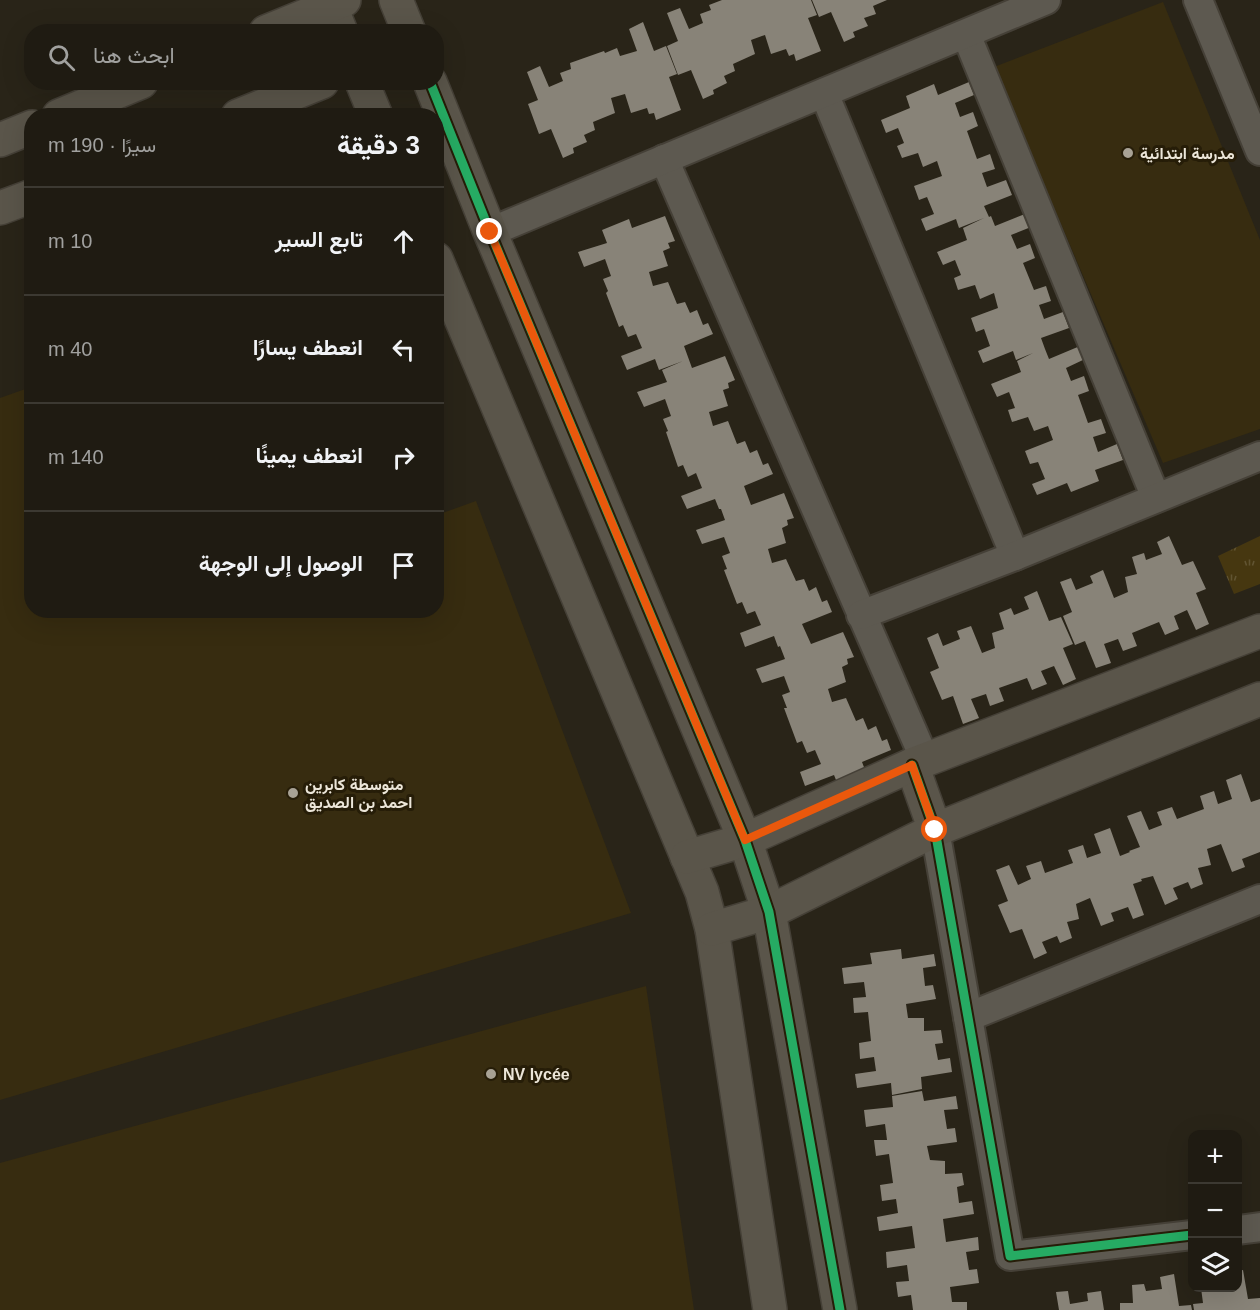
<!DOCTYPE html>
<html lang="ar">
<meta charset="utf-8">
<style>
body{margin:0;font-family:Arial,Vazirmatn,sans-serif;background:#2c2820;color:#f1f3f6;direction:rtl}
.controls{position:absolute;right:18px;bottom:18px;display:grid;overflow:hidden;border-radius:12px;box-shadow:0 6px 24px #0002}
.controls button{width:54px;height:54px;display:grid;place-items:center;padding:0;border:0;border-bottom:2px solid #3c3932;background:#1f1b12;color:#f1f3f6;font:30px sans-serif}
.stop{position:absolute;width:18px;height:18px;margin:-14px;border:4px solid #ea580c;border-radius:50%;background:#fff}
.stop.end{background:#ea580c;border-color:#fff;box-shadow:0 2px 6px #0008}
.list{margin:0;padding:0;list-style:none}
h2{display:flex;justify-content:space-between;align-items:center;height:78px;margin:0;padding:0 24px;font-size:26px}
h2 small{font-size:20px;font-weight:400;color:#a1a19f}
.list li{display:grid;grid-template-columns:39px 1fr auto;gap:18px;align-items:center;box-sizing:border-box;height:108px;padding:0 24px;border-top:2px solid #3c3932}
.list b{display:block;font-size:22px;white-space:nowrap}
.list em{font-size:20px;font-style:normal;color:#a1a19f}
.icon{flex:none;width:33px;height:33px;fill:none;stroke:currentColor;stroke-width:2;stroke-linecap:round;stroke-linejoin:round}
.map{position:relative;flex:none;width:1260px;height:1310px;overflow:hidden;direction:ltr}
.search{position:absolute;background:#1f1b12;box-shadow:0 6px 24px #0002;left:24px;top:24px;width:420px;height:66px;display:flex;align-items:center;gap:15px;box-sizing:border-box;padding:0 21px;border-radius:24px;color:#a1a19f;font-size:22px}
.panel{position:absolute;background:#1f1b12;box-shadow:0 6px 24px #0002;left:24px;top:108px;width:420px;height:510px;border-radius:24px;direction:rtl}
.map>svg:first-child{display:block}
.built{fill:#372c10}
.grass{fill:url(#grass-tufts)}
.building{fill:#888378}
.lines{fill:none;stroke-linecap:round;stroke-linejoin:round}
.street-casing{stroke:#454037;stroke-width:32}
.secondary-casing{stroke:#454037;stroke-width:36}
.street{stroke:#5d5950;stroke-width:28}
.secondary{stroke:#5a554a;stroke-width:33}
.cycleway-casing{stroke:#261d08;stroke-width:13}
.cycleway{stroke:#26ab63;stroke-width:9}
.route{stroke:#ea580c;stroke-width:8}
.poi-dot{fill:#a8a295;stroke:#261d08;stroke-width:2}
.labels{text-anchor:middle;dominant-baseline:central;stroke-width:6;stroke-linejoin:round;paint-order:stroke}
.poi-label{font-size:16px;font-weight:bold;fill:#ece6d9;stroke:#261d08;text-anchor:start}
</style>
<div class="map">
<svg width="1260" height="1310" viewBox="0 0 1260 1310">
<defs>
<pattern id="grass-tufts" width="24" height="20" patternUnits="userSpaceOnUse" patternTransform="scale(1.5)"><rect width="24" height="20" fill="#463710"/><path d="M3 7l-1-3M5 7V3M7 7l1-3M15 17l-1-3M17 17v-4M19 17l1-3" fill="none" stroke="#615432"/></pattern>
</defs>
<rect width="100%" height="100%" fill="#292418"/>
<g class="built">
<path d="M1163 2 1260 240V429L1163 463 994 67Z"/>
<path d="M31 387 32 610H164L166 614 175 610H436L437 515 476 501 631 913 0 1100V398Z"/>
<path d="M646 986 694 1310H0V1163Z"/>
</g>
<path class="grass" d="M1260 536V584L1234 594 1218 556Z"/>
<g class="building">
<path d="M722 0H811L817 15 808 18 821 51 796 61 794 54 789 56 786 49 771 54 765 35 751 40 755 54 733 64 735 71 724 76 727 83 713 90 714 94 703 99 691 70 678 75 667 46 678 41 667 13 680 8 689 29 703 23 700 14 711 10 709 5Z"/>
<path d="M812 0H887L873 6 876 14 864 18 868 26 853 32 855 37 844 42 831 12 819 17Z"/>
<path d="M643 22 654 51 666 46 677 74 669 77 681 110 656 120 654 113 649 114 647 108 631 113 625 94 611 98 615 113 593 122 595 130 584 135 587 142 573 148 574 153 563 158 551 129 539 134 528 104 538 100 527 72 540 66 549 87 563 81 560 73 571 69 570 63 604 51 605 53 617 48 620 56 637 51 629 29Z"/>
<path d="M969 82 974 95 955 103 960 117 973 112 978 126 967 131 977 159 990 154 995 169 982 173 987 187 1006 180 1012 195 984 206 989 217 991 216 995 226 1025 214 1031 227 1011 235 1017 249 1030 244 1035 258 1023 263 1034 290 1046 286 1051 301 1039 305 1044 319 1063 312 1069 328 1041 338 1045 349 1049 359 1080 346 1085 359 1066 368 1071 381 1084 376 1089 391 1078 395 1088 423 1101 419 1106 433 1093 437 1098 452 1117 444 1123 460 1095 470 1099 481 1071 492 1067 483 1037 495 1032 484 1045 479 1038 462 1030 464 1025 451 1053 440 1048 426 1034 431 1028 417 1012 422 1008 410 1015 408 1009 392 997 397 991 384 1021 372 1017 361 1033 353 1016 360 1013 351 983 363 978 351 990 346 984 329 976 332 971 318 998 308 994 293 980 299 975 285 958 290 954 278 961 275 955 260 943 265 937 252 967 240 963 228 984 218 959 228 956 219 926 231 921 219 934 214 927 197 919 200 914 186 942 176 937 161 923 167 918 153 902 158 897 146 904 143 898 128 886 133 881 120 910 108 906 96 934 84 938 95Z"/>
<path d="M665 216 675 241 668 243 670 248 663 251 668 266 649 272 653 286 668 282 677 304 685 302 690 313 697 310 703 325 708 323 713 334 684 346 692 368 725 356 735 380 728 383 729 388 723 390 728 406 709 412 713 426 728 421 737 444 745 441 750 453 757 450 763 465 768 463 773 474 744 486 751 505 784 493 794 518 787 520 788 525 782 528 786 543 768 549 772 563 786 559 796 581 804 579 809 591 816 587 822 602 827 600 832 612 802 624 811 644 843 632 854 657 847 659 848 664 842 667 846 682 828 689 832 702 846 698 856 721 863 718 868 730 876 726 882 741 887 739 891 750 862 762 867 775 838 785 834 775 805 786 800 772 821 764 815 750 807 753 802 741 797 743 784 708H787L782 695 790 692 784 676 762 683 756 669 785 659 780 646 778 647 774 636 745 647 740 633 761 625 755 611 747 614 742 602 737 604 724 570 727 569 722 556 730 553 724 537 702 544 696 530 725 520 721 509H719L715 499 687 509 681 496 702 488 696 473 688 477 683 465 678 467 666 432 668 431 663 419 671 416 665 399 644 407 637 392 667 382 662 370 683 361 659 370 655 359 627 370 621 356 642 348 636 334 628 337 623 325 619 327 606 293 608 291 603 279 611 276 605 259 584 267 578 252 607 243 602 230 629 219 632 228Z"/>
<path d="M1169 536 1182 565 1193 561 1206 589 1196 593 1209 624 1196 630 1187 610 1174 616 1179 629 1165 635 1159 622 1132 633 1137 646 1123 651 1118 639 1104 644 1111 663 1096 668 1085 641 1075 645 1063 616 1072 612 1060 582 1071 578 1076 590 1093 583 1090 576 1103 570 1114 598 1128 592 1125 577 1137 574 1132 557 1144 553 1146 560 1162 554 1157 542Z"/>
<path d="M1037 591 1049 621 1061 617 1073 644 1063 648 1076 679 1063 685 1054 666 1041 671 1047 684 1032 690 1027 678 999 688 1004 701 990 706 986 694 971 699 979 718 963 724 953 696 942 700 930 672 939 668 927 638 938 633 943 646 960 639 957 631 971 626 982 653 995 648 992 633 1004 629 999 613 1011 608 1014 615 1029 609 1024 597Z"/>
<path d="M1241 774 1251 802 1260 799V852L1242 859 1245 867 1232 872 1221 844 1207 849 1211 865 1198 868 1203 884 1191 889 1188 882 1173 888 1178 899 1165 905 1153 876 1141 879 1142 881 1133 884 1144 915 1133 919 1128 907 1111 913 1114 921 1101 926 1090 898 1076 904 1079 919 1067 922 1072 938 1060 943 1057 936 1042 942 1047 953 1034 959 1022 929 1010 933 998 905 1008 901 996 870 1009 865 1018 885 1031 879 1026 866 1041 861 1045 873 1073 863 1068 850 1083 845 1087 858 1101 853 1094 834 1110 828 1120 856 1130 852 1129 851 1140 847 1127 816 1141 811 1149 830 1162 825 1157 812 1172 807 1177 819 1204 809 1200 796 1214 791 1218 804 1232 799 1226 780Z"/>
<path d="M901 949 902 959 934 954 936 966 923 968 925 986 933 985 936 999 906 1004 908 1018H924V1031L941 1030 943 1043 935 1044 938 1060 950 1058 952 1072 921 1077 922 1089 892 1095 891 1083 857 1088 855 1074 876 1071 874 1057 860 1059 859 1043 871 1041 868 1012 854 1013 853 998 866 997 864 982 844 984 842 968 872 964 870 953Z"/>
<path d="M922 1091 924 1101 956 1096 958 1109 944 1110 947 1129 955 1128 957 1142 927 1146 930 1160 945 1161V1174L962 1173 964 1185 957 1187 959 1203 972 1201 974 1214 943 1219 946 1242 978 1237 979 1250 966 1252 969 1270 977 1269 979 1283 950 1287 952 1302H967V1310H913L911 1295 898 1297 896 1282 909 1281 907 1265 887 1268 886 1252 915 1248 912 1226 879 1231 877 1217 898 1213 896 1199 882 1201 880 1185 893 1183 889 1154 876 1156 874 1140H887L885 1124 866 1127 864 1110 893 1107 892 1096Z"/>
<path d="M1243 1270 1248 1299 1260 1298V1310H1194L1193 1304 1203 1303 1201 1288H1238V1271Z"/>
<path d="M1174 1274 1179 1306 1191 1305 1192 1310H1120V1303H1133L1132 1285 1144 1284 1146 1291 1162 1289 1160 1277Z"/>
<path d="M1068 1291 1070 1304 1088 1301 1087 1293 1101 1291 1104 1310H1059L1056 1292Z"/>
</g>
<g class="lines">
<defs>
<g id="street">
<path d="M1198 0 1260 151"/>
<path d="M966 34 1156 498"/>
<path d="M824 93 1015 556"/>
<path d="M664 159 925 760"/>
<path d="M490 232 1046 0"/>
<path d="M861 615 1015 556 1260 456"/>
<path d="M935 830 1010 1256 1192 1235"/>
<path d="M968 1017 1260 899"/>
<path d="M1238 1230 1260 1227"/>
</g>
<g id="secondary">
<path d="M328 0 341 32"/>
<path d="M396 0 409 32"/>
<path d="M266 32 344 0"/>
<path d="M362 82 376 116"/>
<path d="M430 82 490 232 745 840 769 912 840 1310"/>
<path d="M59 116 141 82"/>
<path d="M238 116 322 82"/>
<path d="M0 140 32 127"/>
<path d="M0 208 32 196"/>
<path d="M436 259 702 892 712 929 770 1310"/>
<path d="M912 765 935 830"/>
<path d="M687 857 745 840 912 765 1260 631"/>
<path d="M712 929 769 912 935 830 1260 699"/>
</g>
</defs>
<use href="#street" class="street-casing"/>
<use href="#secondary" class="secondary-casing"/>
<use href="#street" class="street"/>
<use href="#secondary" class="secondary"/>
<defs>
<g id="cycleway">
<path d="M430 82 490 232 745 840 769 912 840 1310"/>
<path d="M912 765 935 830 1010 1256 1192 1235"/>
</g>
</defs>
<use href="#cycleway" class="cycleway-casing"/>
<use href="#cycleway" class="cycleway"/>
</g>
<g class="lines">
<path class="route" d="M490 232 745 840 912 765 935 830"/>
</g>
<g class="poi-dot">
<circle cx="1128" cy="153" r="6"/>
<circle cx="293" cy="793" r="6"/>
<circle cx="491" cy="1074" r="6"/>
</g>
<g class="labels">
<g class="poi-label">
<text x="1140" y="153">مدرسة ابتدائية</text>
<text x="305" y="784">متوسطة كابرين<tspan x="305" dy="18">احمد بن الصديق</tspan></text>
<text x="503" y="1074">NV lycée</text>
</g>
</g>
</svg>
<div class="controls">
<button>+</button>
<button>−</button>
<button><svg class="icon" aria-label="layers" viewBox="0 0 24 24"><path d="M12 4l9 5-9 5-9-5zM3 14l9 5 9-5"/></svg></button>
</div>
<div class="stop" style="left:935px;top:830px"></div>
<div class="stop end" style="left:490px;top:232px"></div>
<div class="search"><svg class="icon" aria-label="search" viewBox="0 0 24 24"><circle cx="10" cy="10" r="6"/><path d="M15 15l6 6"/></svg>ابحث هنا</div>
<section class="panel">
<h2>3 دقيقة<small>سيرًا · 190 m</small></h2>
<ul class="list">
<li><svg class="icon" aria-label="ahead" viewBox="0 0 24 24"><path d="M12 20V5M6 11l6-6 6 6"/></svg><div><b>تابع السير</b></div><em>10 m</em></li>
<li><svg class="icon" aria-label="left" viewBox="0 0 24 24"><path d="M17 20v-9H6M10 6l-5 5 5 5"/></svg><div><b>انعطف يسارًا</b></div><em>40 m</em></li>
<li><svg class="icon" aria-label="right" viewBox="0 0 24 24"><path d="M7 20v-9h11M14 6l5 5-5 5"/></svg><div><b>انعطف يمينًا</b></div><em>140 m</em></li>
<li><svg class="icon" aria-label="arrive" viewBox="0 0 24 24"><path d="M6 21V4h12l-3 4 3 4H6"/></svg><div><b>الوصول إلى الوجهة</b></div></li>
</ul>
</section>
</div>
